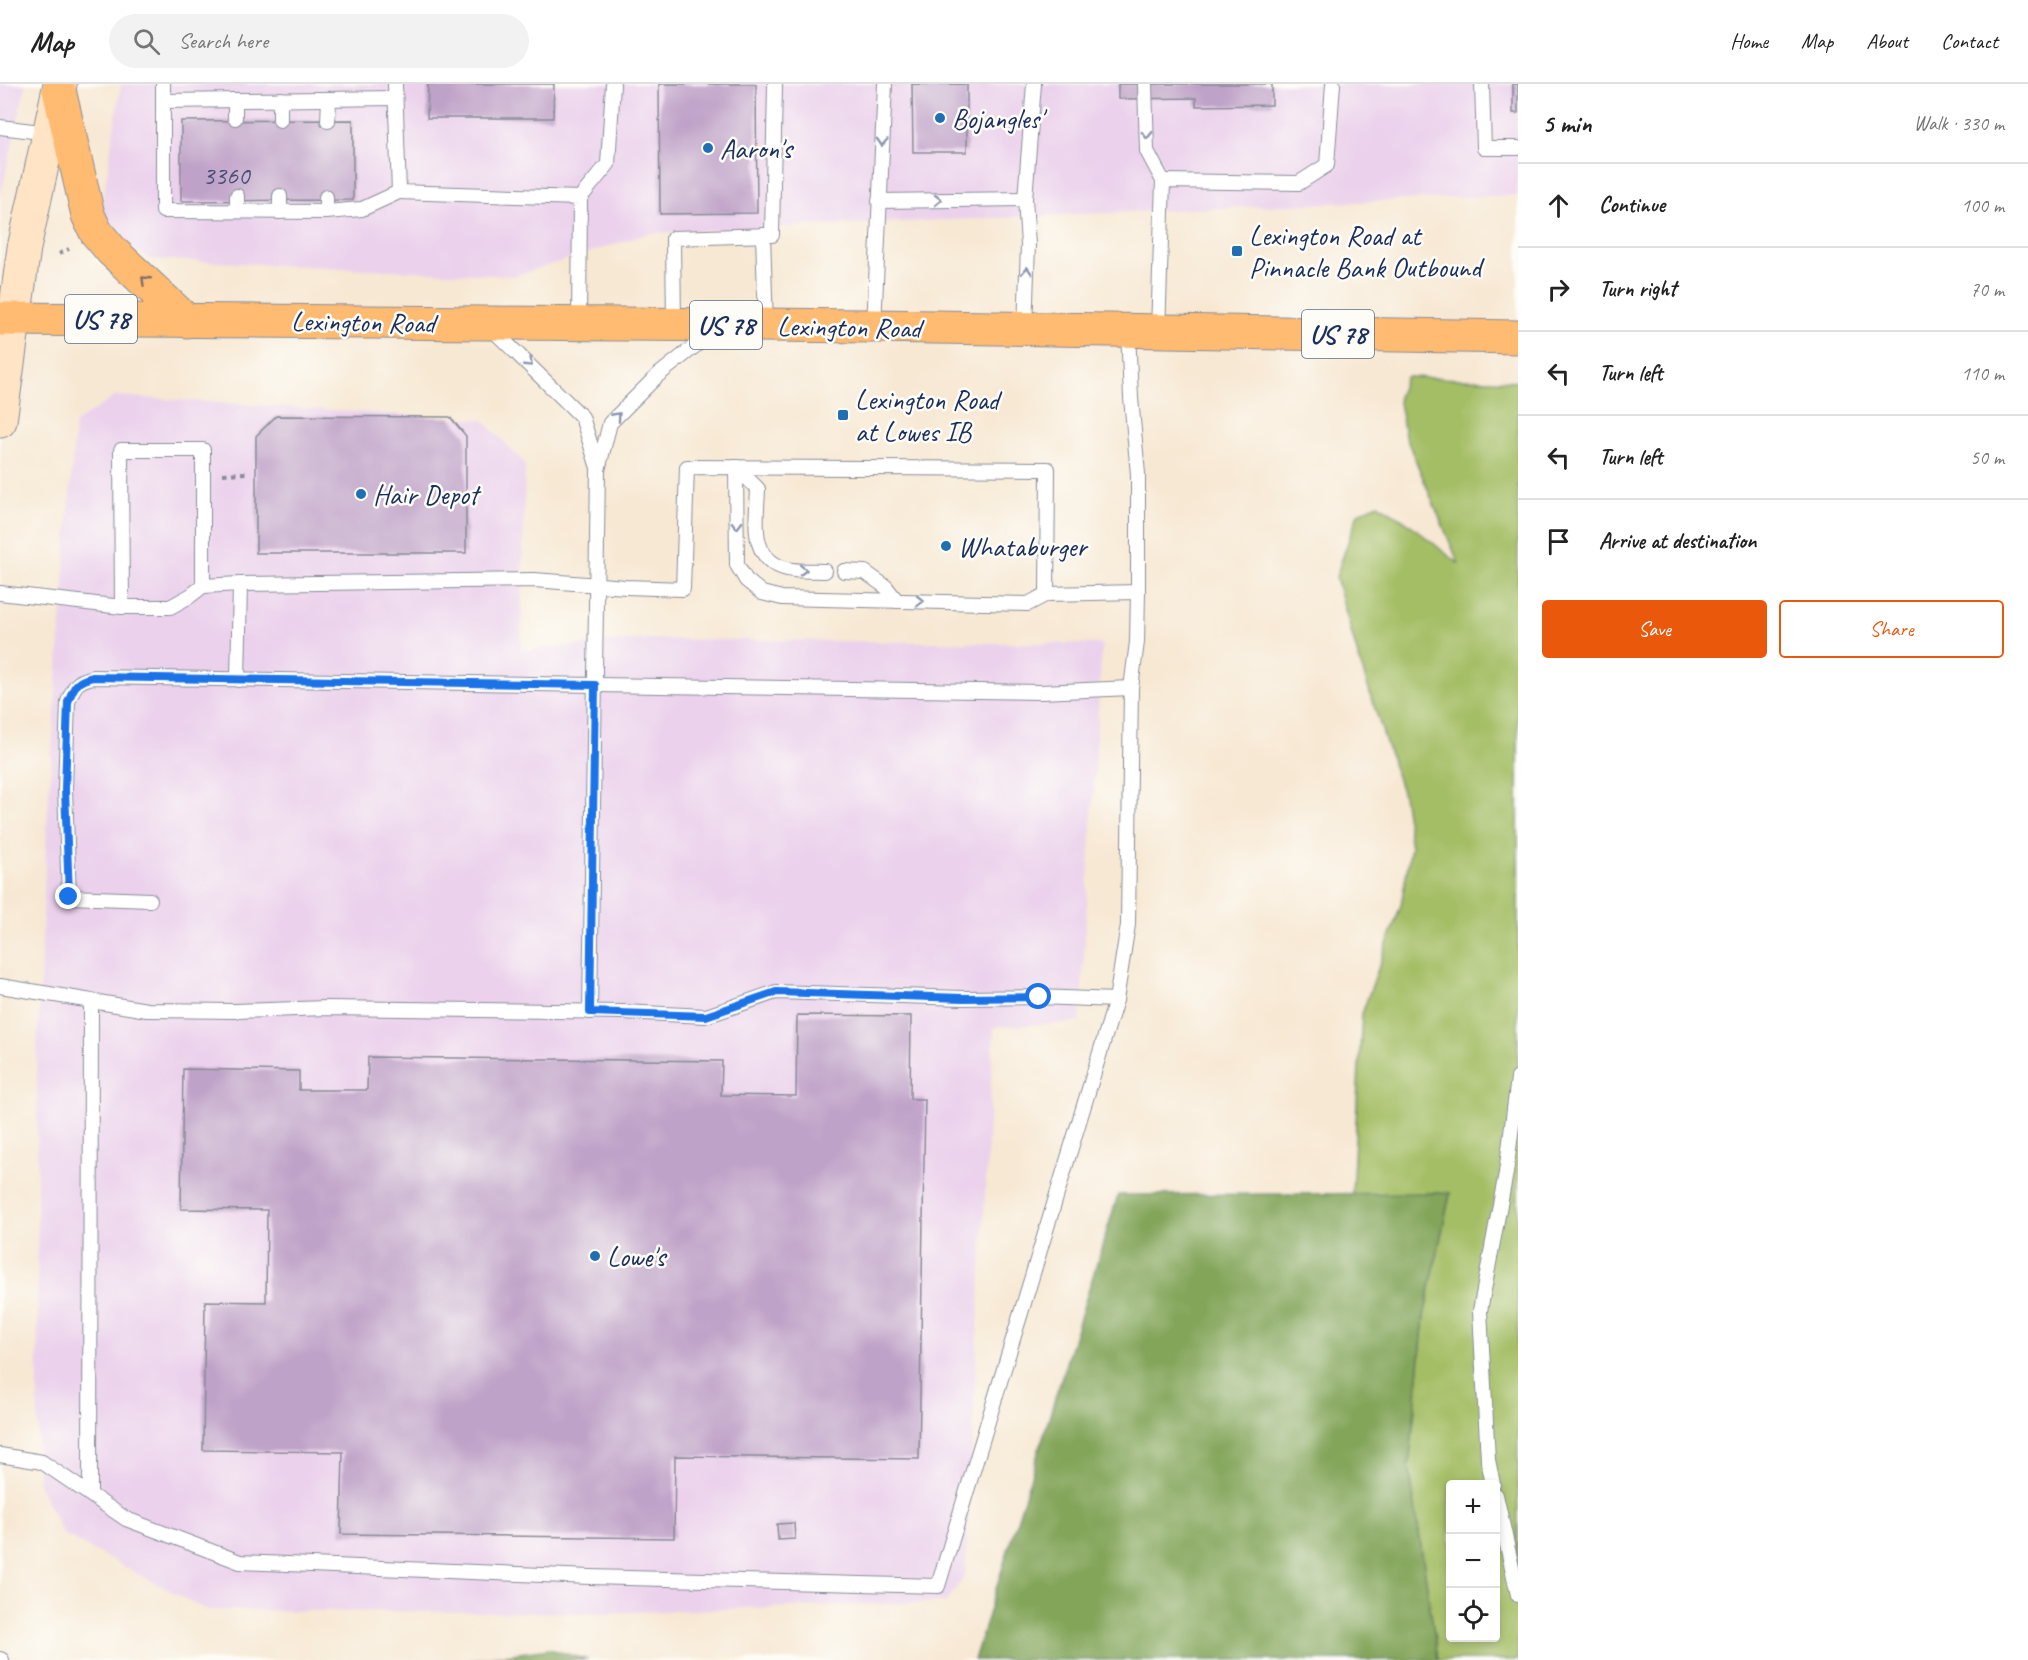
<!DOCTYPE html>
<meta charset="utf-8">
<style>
body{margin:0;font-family:Caveat,sans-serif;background:#f2f2f2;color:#222}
.controls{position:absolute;right:18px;bottom:18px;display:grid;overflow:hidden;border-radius:6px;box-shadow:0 3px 9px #0003}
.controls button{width:54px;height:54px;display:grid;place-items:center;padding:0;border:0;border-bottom:2px solid #e0e0e0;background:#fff;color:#222;font:30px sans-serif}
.stop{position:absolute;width:18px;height:18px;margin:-14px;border:4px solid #1a73e8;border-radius:50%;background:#fff}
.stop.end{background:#1a73e8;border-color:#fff;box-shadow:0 2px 6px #0008}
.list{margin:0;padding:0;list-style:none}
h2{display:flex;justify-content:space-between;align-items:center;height:78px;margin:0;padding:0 24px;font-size:26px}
h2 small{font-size:20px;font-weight:400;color:#767676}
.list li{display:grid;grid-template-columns:39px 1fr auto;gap:18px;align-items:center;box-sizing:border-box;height:84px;padding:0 24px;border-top:2px solid #e0e0e0}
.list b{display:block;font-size:22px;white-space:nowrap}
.list em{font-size:20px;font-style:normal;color:#767676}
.actions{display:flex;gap:12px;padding:18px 24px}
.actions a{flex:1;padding:14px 0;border:2px solid #ea580c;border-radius:6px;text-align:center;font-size:21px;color:#ea580c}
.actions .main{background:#ea580c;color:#fff}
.icon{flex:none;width:33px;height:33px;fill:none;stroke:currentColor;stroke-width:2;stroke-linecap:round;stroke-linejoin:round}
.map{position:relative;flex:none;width:1518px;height:1576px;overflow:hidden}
header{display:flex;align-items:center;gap:36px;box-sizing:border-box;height:84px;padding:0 30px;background:#fff;border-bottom:2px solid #e0e0e0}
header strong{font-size:28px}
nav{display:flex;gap:33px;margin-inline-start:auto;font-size:21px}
.search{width:420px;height:54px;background:#f2f2f2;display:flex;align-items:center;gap:15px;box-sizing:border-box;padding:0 21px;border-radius:33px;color:#767676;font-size:22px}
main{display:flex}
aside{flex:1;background:#fff}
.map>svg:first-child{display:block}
.built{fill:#ebd1ec}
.green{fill:#a4be65;stroke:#607662;stroke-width:1.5;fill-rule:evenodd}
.forest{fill:#83a55a;stroke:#4f6a5c;stroke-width:1.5}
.building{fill:#bfa2c8}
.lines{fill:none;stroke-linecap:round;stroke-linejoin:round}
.lane-casing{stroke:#898c98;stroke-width:16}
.secondary-casing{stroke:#898c98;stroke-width:35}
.highway-casing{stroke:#898c98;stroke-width:35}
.path{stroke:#898c98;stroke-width:4;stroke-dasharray:4.5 4.5;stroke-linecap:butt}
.lane{stroke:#fff;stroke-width:14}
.secondary{stroke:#ffe4c6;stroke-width:33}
.highway{stroke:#febb71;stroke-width:33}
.oneway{stroke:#8d97ae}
.oneway2{stroke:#816e67}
.route{stroke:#1a73e8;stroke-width:8}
.poi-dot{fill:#1f6fb2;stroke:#fdfcf7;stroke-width:2}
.labels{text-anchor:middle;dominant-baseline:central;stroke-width:5;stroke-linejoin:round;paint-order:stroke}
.number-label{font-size:26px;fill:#444c78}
.shield{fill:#fdfcf7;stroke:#5f6c8c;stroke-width:1.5}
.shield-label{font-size:27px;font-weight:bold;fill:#1b2f5e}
.poi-label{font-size:28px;fill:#1b2f5e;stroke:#fdfcf7;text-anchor:start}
.street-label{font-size:28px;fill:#1b2f5e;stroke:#fdfcf7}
</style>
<header>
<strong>Map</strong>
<div class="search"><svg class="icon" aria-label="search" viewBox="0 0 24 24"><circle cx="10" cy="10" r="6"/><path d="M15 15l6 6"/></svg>Search here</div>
<nav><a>Home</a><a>Map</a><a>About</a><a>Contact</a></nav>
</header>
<main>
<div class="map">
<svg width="1518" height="1576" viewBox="0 0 1518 1576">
<rect width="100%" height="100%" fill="#fdfcf7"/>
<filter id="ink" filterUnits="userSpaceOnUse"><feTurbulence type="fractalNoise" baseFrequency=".0167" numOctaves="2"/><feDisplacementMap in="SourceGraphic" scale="12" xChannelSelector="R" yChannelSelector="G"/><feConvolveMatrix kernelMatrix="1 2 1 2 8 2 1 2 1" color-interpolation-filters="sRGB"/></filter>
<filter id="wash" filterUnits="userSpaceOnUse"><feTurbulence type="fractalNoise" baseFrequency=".008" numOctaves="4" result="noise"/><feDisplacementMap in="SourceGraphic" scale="24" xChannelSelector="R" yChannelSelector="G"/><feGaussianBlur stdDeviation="1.35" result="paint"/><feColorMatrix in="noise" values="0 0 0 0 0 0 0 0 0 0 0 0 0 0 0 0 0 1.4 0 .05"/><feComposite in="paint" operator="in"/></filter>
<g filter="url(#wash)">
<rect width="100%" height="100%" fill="#f7e8d3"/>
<g class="built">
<path d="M0 0H26L0 114Z"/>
<path d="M121 0H1518V111L650 149 515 192 148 175 118 155 101 128Z"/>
<path d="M116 312 483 336 525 380 521 566 646 555 1102 560 1080 938 994 943 965 1492 946 1518 602 1529 206 1526 63 1450 38 1400 37 970 47 739 75 339Z"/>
</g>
<path class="green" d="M1406 293 1518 297V1576H1438L1409 1383 1424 1232 1450 1110H1352L1362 930 1401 821 1411 763 1403 711 1358 572 1336 493 1358 429 1378 420 1407 438 1459 480 1405 351 1398 313ZM1450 1400H1496V1554H1450Z"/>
<g class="forest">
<path d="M1450 1109 1424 1232 1409 1383 1438 1576H974L1118 1111Z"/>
<path d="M549 1565 588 1576H468Z"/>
</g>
<g id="blocks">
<g class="building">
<path d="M428 0H554L553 34H427Z"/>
<path d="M659 0H756L757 129 660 130Z"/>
<path d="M912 0H967V68H913Z"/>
<path d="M1118 0H1272V21L1196 22V14L1118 15Z"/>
<rect x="1513" y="0" width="5" height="29"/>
<path d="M353 36V116L181 117V37Z"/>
<path d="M276 332 450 333 466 352V469H256V352Z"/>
<path d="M797 931 911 932 910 1015H925L919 1375 675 1372 674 1454 341 1450 343 1368 203 1366 205 1217 266 1218 267 1126 181 1125 183 985 299 987V1006H367L368 973 722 977 721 1011 796 1012Z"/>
<path d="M794 1439 795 1455 778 1456 777 1440Z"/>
</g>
</g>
</g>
<g filter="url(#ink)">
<use href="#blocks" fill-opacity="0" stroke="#898c98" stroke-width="1.5"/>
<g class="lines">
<defs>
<g id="lane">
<path d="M163 0V127L326 128 362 125 399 108"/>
<path d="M395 0 399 108 580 114 579 241"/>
<path d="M1145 0 1147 67 1163 97"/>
<path d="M1482 0 1484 64H1518"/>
<path d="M280 15V36"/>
<path d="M235 16V34"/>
<path d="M163 17 395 14"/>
<path d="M328 37 329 15"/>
<path d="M0 43 49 49"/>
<path d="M237 112V127"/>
<path d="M280 112V128"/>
<path d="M580 114 608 80 613 0"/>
<path d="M879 117 1025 115"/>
<path d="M326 128V113"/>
<path d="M763 151 766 242"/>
<path d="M674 241 673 154 772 151 775 0"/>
<path d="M874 242 885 0"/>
<path d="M490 243 582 333 598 384"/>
<path d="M1025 245 1028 161 1025 115 1034 0"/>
<path d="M1158 248 1163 97 1299 99 1327 81 1333 0"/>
<path d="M736 383 737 481 746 496 762 509 782 514 1028 520 1047 510"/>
<path d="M736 383 758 405C757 436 748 475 787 485 799 488 813 486 825 487"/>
<path d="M844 487 865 488 886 503 897 517"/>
<path d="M0 509 122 523H170L190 512 203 502 240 500 534 496 626 503 683 505 687 383 1048 385 1047 510 1138 508"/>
<path d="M122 523 121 366H203V502"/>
<path d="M238 596 240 500"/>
<path d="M150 816 69 813 65 705 68 618C74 602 76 597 93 593L1041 608 1131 604"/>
<path d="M0 902 147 926 236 927 326 924 622 928 706 932 776 908 963 914 1039 913 1116 916"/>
<path d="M590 928 598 386 610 339 657 292 714 247"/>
<path d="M0 1371 42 1378 126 1435 240 1478 590 1493 938 1502 1116 916 1128 841 1131 604 1137 558 1138 508V390L1131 314 1128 247"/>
<path d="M1493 1400 1488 1376 1480 1227 1506 1089 1518 994"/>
<path d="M90 1410 91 917"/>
<path d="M1496 1411 1518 1511"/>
<path d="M0 1575 2 1576"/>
</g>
<path id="secondary" d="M0 337 24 164 60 0"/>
<g id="highway">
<path d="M59 6 88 131 96 148 112 167 187 237"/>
<path d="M0 235 874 242 1518 253"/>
</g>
</defs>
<use href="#lane" class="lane-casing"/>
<use href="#secondary" class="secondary-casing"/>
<use href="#highway" class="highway-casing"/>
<g class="path">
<path d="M59 170 69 165"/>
<path d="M223 390 246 389"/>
</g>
<use href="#lane" class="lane"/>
<use href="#secondary" class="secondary"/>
<use href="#highway" class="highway"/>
</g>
<defs><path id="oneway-chevron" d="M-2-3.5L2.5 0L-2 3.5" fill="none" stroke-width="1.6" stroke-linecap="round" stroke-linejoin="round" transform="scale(1.5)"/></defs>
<g class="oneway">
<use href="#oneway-chevron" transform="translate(1147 51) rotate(91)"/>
<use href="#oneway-chevron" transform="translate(882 58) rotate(93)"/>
<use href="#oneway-chevron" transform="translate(938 116) rotate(-1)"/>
<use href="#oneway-chevron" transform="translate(1027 187) rotate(-88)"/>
<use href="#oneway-chevron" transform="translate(529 279) rotate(44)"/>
<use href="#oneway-chevron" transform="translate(617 332) rotate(-48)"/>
<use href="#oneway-chevron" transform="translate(737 441) rotate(89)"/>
<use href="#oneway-chevron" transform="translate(803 486) rotate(1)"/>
<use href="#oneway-chevron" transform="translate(920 517) rotate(1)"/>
</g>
<use class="oneway2" href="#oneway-chevron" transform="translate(145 196) rotate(-136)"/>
</g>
<g class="lines" filter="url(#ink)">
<path class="route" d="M69 813 65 705 68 618C74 602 76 597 93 593L595 601 590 928 706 932 776 908 963 914 1039 913"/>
</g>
<g class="poi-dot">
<circle cx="940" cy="34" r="6"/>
<circle cx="708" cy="64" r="6"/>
<rect x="1231" y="161" width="12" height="12" rx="3"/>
<rect x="837" y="325" width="12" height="12" rx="3"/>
<circle cx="361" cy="410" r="6"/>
<circle cx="946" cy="462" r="6"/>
<circle cx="595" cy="1172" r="6"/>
</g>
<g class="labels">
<g class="number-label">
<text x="226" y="91">3360</text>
</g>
<g class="shield">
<rect x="65" y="211" width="72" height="48" rx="4.5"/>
<rect x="690" y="217" width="72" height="48" rx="4.5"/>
<rect x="1302" y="226" width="72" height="48" rx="4.5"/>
</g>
<g class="shield-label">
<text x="101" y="235">US 78</text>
<text x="726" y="241">US 78</text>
<text x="1338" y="250">US 78</text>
</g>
<g class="poi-label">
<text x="952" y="34">Bojangles'</text>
<text x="720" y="64">Aaron's</text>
<text x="1249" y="151">Lexington Road at<tspan x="1249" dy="32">Pinnacle Bank Outbound</tspan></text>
<text x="855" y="315">Lexington Road<tspan x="855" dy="32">at Lowes IB</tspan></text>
<text x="373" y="410">Hair Depot</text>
<text x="958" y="462">Whataburger</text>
<text x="607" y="1172">Lowe's</text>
</g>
<g class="street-label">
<text transform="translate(363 238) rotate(1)">Lexington Road</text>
<text transform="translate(849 243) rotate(1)">Lexington Road</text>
</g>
</g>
</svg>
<div class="controls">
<button>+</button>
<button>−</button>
<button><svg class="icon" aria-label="locate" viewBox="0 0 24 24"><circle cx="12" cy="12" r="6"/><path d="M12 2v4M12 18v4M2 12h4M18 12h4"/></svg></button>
</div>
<div class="stop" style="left:1039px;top:913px"></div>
<div class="stop end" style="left:69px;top:813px"></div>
</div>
<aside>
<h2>5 min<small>Walk · 330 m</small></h2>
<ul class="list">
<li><svg class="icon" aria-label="ahead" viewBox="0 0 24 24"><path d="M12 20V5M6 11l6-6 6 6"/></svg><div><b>Continue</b></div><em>100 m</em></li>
<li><svg class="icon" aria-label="right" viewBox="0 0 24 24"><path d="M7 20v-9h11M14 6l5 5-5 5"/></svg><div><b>Turn right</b></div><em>70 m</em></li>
<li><svg class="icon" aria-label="left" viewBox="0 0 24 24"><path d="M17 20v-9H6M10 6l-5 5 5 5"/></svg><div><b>Turn left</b></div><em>110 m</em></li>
<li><svg class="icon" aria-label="left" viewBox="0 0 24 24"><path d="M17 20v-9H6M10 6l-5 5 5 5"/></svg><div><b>Turn left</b></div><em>50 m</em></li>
<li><svg class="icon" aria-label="arrive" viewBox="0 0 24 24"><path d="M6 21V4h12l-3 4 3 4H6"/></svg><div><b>Arrive at destination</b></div></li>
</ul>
<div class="actions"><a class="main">Save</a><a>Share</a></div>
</aside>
</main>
